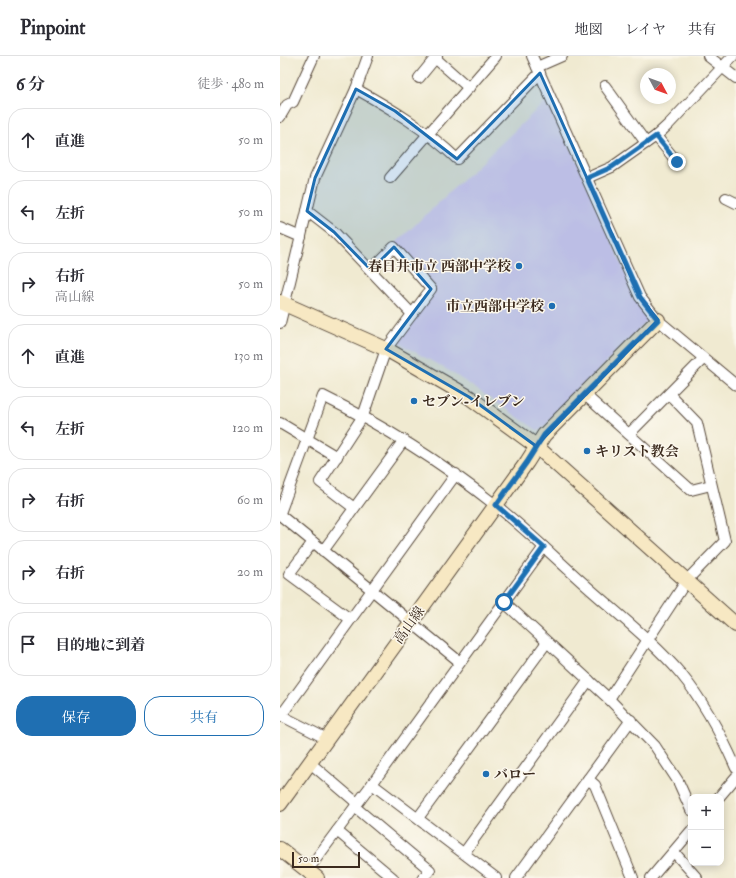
<!DOCTYPE html>
<html lang="ja">
<meta charset="utf-8">
<style>
body{margin:0;font-family:"IM FELL Double Pica","Noto Serif JP",serif;background:#f2f2f3;color:#2b2b33}
.controls{position:absolute;right:12px;bottom:12px;display:grid;overflow:hidden;border-radius:8px;box-shadow:0 2px 10px #0003}
.controls button{width:36px;height:36px;display:grid;place-items:center;padding:0;border:0;border-bottom:1px solid #e1e1e2;background:#fff;color:#2b2b33;font:20px sans-serif}
.compass{position:absolute;left:360px;top:12px;width:36px;height:36px;border-radius:50%;background:#fff;box-shadow:0 2px 10px #0003;rotate:131deg}
.scale{position:absolute;left:12px;bottom:10px;width:68px;box-sizing:border-box;padding-left:4px;border:2px solid #3b2a1e;border-top:0;font-size:11px;line-height:14px;white-space:nowrap;color:#3b2a1e;-webkit-text-stroke:3px #fbf7ec;paint-order:stroke}
.stop{position:absolute;width:12px;height:12px;margin:-9px;border:3px solid #1f6fb2;border-radius:50%;background:#fff}
.stop.end{background:#1f6fb2;border-color:#fff;box-shadow:0 1px 4px #0008}
.list{margin:0;padding:0;list-style:none}
h2{display:flex;justify-content:space-between;align-items:center;height:52px;margin:0;padding:0 16px;font-size:17px}
h2 small{font-size:13px;font-weight:400;color:#7c7c81}
.list li{display:grid;grid-template-columns:26px 1fr auto;gap:12px;align-items:center;box-sizing:border-box;height:64px;margin:0 8px 8px;padding:0 8px;border:1px solid #e1e1e2;border-radius:16px}
.list b{display:block;font-size:15px;white-space:nowrap}
.list p{margin:0;font-size:13px;white-space:nowrap;color:#7c7c81}
.list em{font-size:13px;font-style:normal;color:#7c7c81}
.actions{display:flex;gap:8px;padding:12px 16px}
.actions a{flex:1;padding:9px 0;border:1px solid #1f6fb2;border-radius:16px;text-align:center;font-size:14px;color:#1f6fb2}
.actions .main{background:#1f6fb2;color:#fff}
.icon{flex:none;width:22px;height:22px;fill:none;stroke:currentColor;stroke-width:2;stroke-linecap:round;stroke-linejoin:round}
.map{position:relative;flex:none;width:456px;height:822px;overflow:hidden}
header{display:flex;align-items:center;gap:24px;box-sizing:border-box;height:56px;padding:0 20px;background:#fff;border-bottom:1px solid #e1e1e2}
header strong{font-size:19px}
nav{display:flex;gap:22px;margin-inline-start:auto;font-size:14px}
main{display:flex}
aside{flex:1;background:#fff}
.map>svg:first-child{display:block}
.built{fill:#e4d3f2}
.lines{fill:none;stroke-linecap:round;stroke-linejoin:round}
.street-casing{stroke:#564739;stroke-width:12}
.secondary-casing{stroke:#564739;stroke-width:16}
.street{stroke:#fff;stroke-width:10}
.secondary{stroke:#f7e8c3;stroke-width:14}
.route{stroke:#1f6fb2;stroke-width:5}
.marked{fill:#1f6fb2;fill-opacity:0.2;stroke:#1f6fb2;stroke-width:3;stroke-linejoin:round}
.poi-dot{fill:#1f6fb2;stroke:#fbf7ec;stroke-width:1.5}
.labels{text-anchor:middle;dominant-baseline:central;stroke-width:3;stroke-linejoin:round;paint-order:stroke}
.poi-label{font-size:14px;font-weight:bold;fill:#3b2a1e;stroke:#fbf7ec;text-anchor:start}
.street-label{font-size:14px;fill:#3b2a1e;stroke:#fbf7ec}
</style>
<header>
<strong>Pinpoint</strong>
<nav><a>地図</a><a>レイヤ</a><a>共有</a></nav>
</header>
<main>
<aside>
<h2>6 分<small>徒歩 · 480 m</small></h2>
<ul class="list">
<li><svg class="icon" aria-label="ahead" viewBox="0 0 24 24"><path d="M12 20V5M6 11l6-6 6 6"/></svg><div><b>直進</b></div><em>50 m</em></li>
<li><svg class="icon" aria-label="left" viewBox="0 0 24 24"><path d="M17 20v-9H6M10 6l-5 5 5 5"/></svg><div><b>左折</b></div><em>50 m</em></li>
<li><svg class="icon" aria-label="right" viewBox="0 0 24 24"><path d="M7 20v-9h11M14 6l5 5-5 5"/></svg><div><b>右折</b><p>高山線</p></div><em>50 m</em></li>
<li><svg class="icon" aria-label="ahead" viewBox="0 0 24 24"><path d="M12 20V5M6 11l6-6 6 6"/></svg><div><b>直進</b></div><em>130 m</em></li>
<li><svg class="icon" aria-label="left" viewBox="0 0 24 24"><path d="M17 20v-9H6M10 6l-5 5 5 5"/></svg><div><b>左折</b></div><em>120 m</em></li>
<li><svg class="icon" aria-label="right" viewBox="0 0 24 24"><path d="M7 20v-9h11M14 6l5 5-5 5"/></svg><div><b>右折</b></div><em>60 m</em></li>
<li><svg class="icon" aria-label="right" viewBox="0 0 24 24"><path d="M7 20v-9h11M14 6l5 5-5 5"/></svg><div><b>右折</b></div><em>20 m</em></li>
<li><svg class="icon" aria-label="arrive" viewBox="0 0 24 24"><path d="M6 21V4h12l-3 4 3 4H6"/></svg><div><b>目的地に到着</b></div></li>
</ul>
<div class="actions"><a class="main">保存</a><a>共有</a></div>
</aside>
<div class="map">
<svg width="456" height="822" viewBox="0 0 456 822">
<rect width="100%" height="100%" fill="#fbf7ec"/>
<filter id="ink" filterUnits="userSpaceOnUse"><feTurbulence type="fractalNoise" baseFrequency=".025" numOctaves="2"/><feDisplacementMap in="SourceGraphic" scale="8" xChannelSelector="R" yChannelSelector="G"/><feConvolveMatrix kernelMatrix="1 2 1 2 8 2 1 2 1" color-interpolation-filters="sRGB"/></filter>
<filter id="wash" filterUnits="userSpaceOnUse"><feTurbulence type="fractalNoise" baseFrequency=".012" numOctaves="4" result="noise"/><feDisplacementMap in="SourceGraphic" scale="16" xChannelSelector="R" yChannelSelector="G"/><feGaussianBlur stdDeviation="0.9" result="paint"/><feColorMatrix in="noise" values="0 0 0 0 0 0 0 0 0 0 0 0 0 0 0 0 0 1.4 0 .05"/><feComposite in="paint" operator="in"/></filter>
<g filter="url(#wash)">
<rect width="100%" height="100%" fill="#f0ead1"/>
<path class="built" d="M269 42 357 243 360 253 363 251 371 261 261 374H257L171 316 117 286 155 233 115 188Z"/>
</g>
<g filter="url(#ink)">
<g class="lines">
<defs>
<g id="street">
<path d="M252 0 360 241 378 264 456 329"/>
<path d="M428 0 456 22"/>
<path d="M155 2 189 32"/>
<path d="M257 11 282 0"/>
<path d="M139 22 157 0"/>
<path d="M325 30 366 87"/>
<path d="M76 33C112 53 147 74 177 103L260 17"/>
<path d="M0 61 7 49 13 46 34 0"/>
<path d="M376 80 397 106"/>
<path d="M110 122 216 0"/>
<path d="M307 122 332 111 376 80 389 68 453 0"/>
<path d="M446 142 456 147"/>
<path d="M27 155 54 176 132 258"/>
<path d="M0 172 21 181"/>
<path d="M0 267 35 122 76 33 88 0"/>
<path d="M304 338 411 434 431 429"/>
<path d="M0 367 57 401"/>
<path d="M349 378 423 303"/>
<path d="M74 452 40 426 83 360 106 293 151 233 114 191 91 214"/>
<path d="M0 457 43 340C104 370 161 406 214 448 245 472 273 500 302 526 334 555 374 586 401 618 425 647 441 678 456 712"/>
<path d="M0 459 180 606"/>
<path d="M33 486 9 518 70 563"/>
<path d="M43 495 124 384"/>
<path d="M224 546 329 643 375 690 398 725 411 754"/>
<path d="M329 643 407 524 445 485 417 367 389 338"/>
<path d="M0 659 47 683"/>
<path d="M0 661 176 418"/>
<path d="M29 706 77 747"/>
<path d="M308 723 315 729 353 822"/>
<path d="M92 728 216 822"/>
<path d="M439 741 456 721"/>
<path d="M75 751 150 814 143 822"/>
<path d="M138 762 267 586"/>
<path d="M57 775 113 822"/>
<path d="M394 796 417 822"/>
<path d="M184 797 309 624"/>
<path d="M27 815 92 728 264 491"/>
<path d="M236 822 351 664"/>
<path d="M371 822 411 775"/>
</g>
<g id="secondary">
<path d="M0 246 106 293 189 341 256 390 456 569"/>
<path d="M0 748 247 406 264 379 378 264"/>
<path d="M0 793 37 822"/>
</g>
</defs>
<use href="#street" class="street-casing"/>
<use href="#secondary" class="secondary-casing"/>
<use href="#street" class="street"/>
<use href="#secondary" class="secondary"/>
</g>
</g>
<g class="lines" filter="url(#ink)">
<path class="route" d="M224 546 264 491 216 449 247 406 264 379 378 264 360 241 307 122 332 111 376 80 397 106"/>
</g>
<path class="marked" d="M260 17 360 241 378 264 256 390 189 341 106 293 151 233 114 191 91 214 54 176 27 155 35 122 76 33 115 55 177 103Z"/>
<g class="poi-dot">
<circle cx="239" cy="210" r="4"/>
<circle cx="272" cy="250" r="4"/>
<circle cx="134" cy="345" r="4"/>
<circle cx="307" cy="395" r="4"/>
<circle cx="206" cy="718" r="4"/>
</g>
<g class="labels">
<g class="poi-label">
<text x="231" y="210" text-anchor="end">春日井市立 西部中学校</text>
<text x="264" y="250" text-anchor="end">市立西部中学校</text>
<text x="142" y="345">セブン-イレブン</text>
<text x="315" y="395">キリスト教会</text>
<text x="214" y="718">バロー</text>
</g>
<g class="street-label">
<text transform="translate(129 569) rotate(-54)">高山線</text>
</g>
</g>
</svg>
<div class="controls">
<button>+</button>
<button>−</button>
</div>
<svg class="compass" viewBox="-18 -18 36 36"><path d="M0-13l5 13h-10z" fill="#e53935"/><path d="M0 13l5-13h-10z" fill="#7c7c81"/></svg>
<div class="scale">50 m</div>
<div class="stop" style="left:224px;top:546px"></div>
<div class="stop end" style="left:397px;top:106px"></div>
</div>
</main>
